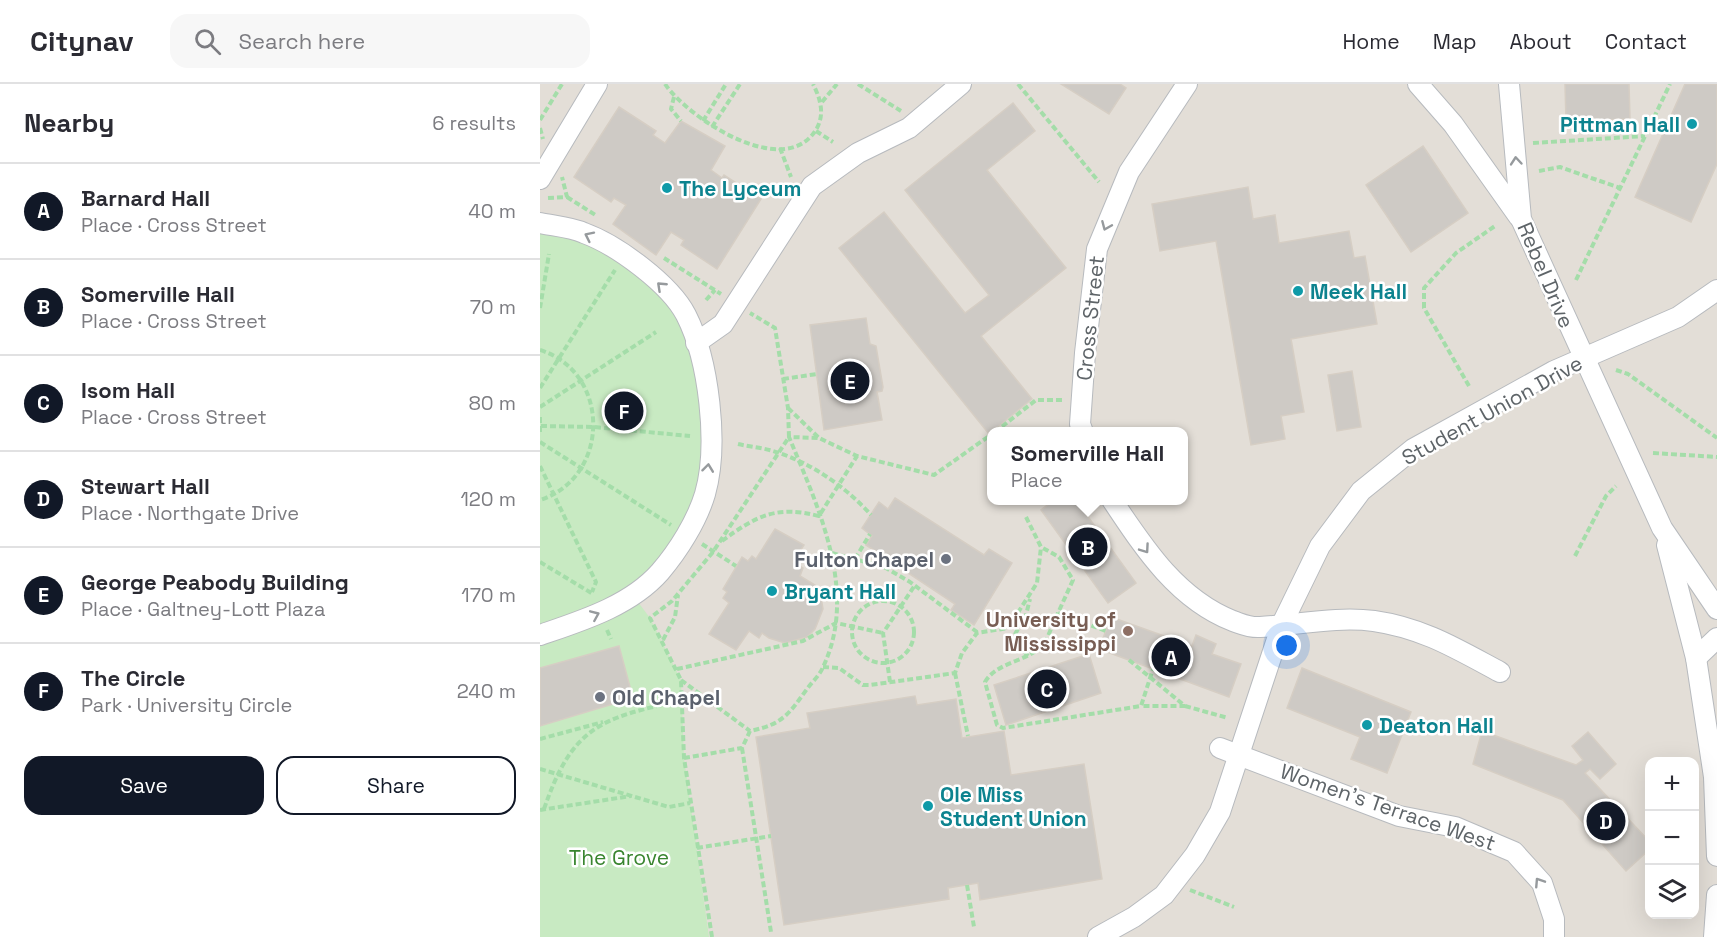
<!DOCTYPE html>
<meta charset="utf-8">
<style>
body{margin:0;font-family:"Space Grotesk",sans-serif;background:#f7f7f7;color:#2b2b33}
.controls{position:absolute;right:18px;bottom:18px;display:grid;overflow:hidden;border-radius:12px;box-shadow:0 6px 24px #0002}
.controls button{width:54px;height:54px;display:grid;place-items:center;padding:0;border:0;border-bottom:2px solid #e1e1e2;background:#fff;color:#2b2b33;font:30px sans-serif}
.you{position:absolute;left:747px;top:562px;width:21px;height:21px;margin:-15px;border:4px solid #fff;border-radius:50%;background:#1a73e8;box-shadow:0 0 0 9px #1a73e833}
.badge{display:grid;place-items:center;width:39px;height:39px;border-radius:50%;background:#111827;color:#fff;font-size:20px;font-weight:700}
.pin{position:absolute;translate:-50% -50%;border:3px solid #fff;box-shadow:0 2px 6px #0006}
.popup{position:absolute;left:447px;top:343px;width:201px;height:78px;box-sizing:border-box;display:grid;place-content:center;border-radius:12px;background:#fff;filter:drop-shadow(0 2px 4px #0005);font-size:20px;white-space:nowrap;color:#7c7c81}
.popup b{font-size:22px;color:#2b2b33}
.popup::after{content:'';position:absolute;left:50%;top:100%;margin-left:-12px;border:12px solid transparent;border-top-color:#fff}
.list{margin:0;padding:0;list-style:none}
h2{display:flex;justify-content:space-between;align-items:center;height:78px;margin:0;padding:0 24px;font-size:26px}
h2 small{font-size:20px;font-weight:400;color:#7c7c81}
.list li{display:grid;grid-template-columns:39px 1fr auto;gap:18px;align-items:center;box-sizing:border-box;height:96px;padding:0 24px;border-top:2px solid #e1e1e2}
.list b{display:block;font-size:22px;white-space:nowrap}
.list p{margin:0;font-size:20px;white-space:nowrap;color:#7c7c81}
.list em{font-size:20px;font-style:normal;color:#7c7c81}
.actions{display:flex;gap:12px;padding:18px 24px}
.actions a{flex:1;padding:14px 0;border:2px solid #111827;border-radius:18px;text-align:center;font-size:21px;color:#111827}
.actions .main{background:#111827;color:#fff}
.icon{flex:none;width:33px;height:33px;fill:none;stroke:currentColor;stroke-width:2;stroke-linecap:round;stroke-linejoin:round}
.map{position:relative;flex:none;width:1177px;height:853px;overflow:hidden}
header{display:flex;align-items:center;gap:36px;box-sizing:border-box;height:84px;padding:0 30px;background:#fff;border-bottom:2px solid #e1e1e2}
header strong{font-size:28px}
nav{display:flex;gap:33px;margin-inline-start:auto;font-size:21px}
.search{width:420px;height:54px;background:#f7f7f7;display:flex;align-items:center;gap:15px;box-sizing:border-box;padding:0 21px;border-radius:18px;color:#7c7c81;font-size:22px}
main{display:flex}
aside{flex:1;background:#fff}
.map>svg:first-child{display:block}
.education{fill:#e3ded7;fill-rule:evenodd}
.green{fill:#c8eac2}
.building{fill:#cecac5;stroke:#d6cec4;stroke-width:1.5}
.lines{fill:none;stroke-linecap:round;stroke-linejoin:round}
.minor-casing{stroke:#b7babe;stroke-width:22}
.path{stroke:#a4dda9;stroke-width:4;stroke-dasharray:6 3;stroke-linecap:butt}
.minor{stroke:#fff;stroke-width:20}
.oneway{stroke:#969a9d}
.culture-dot{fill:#0f9aa8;stroke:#fff;stroke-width:2}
.worship-dot{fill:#6b7280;stroke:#fff;stroke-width:2}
.education-dot{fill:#8d6e63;stroke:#fff;stroke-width:2}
.labels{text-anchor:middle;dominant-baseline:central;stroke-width:5;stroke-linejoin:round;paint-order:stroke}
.culture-label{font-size:21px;font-weight:bold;fill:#0d838f;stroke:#fff;text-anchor:start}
.street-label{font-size:21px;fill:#5e6468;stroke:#fff}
.worship-label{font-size:21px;font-weight:bold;fill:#5b616d;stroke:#fff;text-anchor:end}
.education-label{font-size:21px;font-weight:bold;fill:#785e54;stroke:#fff;text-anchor:end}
.park-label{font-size:21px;fill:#39852f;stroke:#fff}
</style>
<header>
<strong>Citynav</strong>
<div class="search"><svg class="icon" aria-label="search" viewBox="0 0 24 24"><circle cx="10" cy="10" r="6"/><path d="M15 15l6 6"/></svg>Search here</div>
<nav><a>Home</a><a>Map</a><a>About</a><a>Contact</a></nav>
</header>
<main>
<aside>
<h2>Nearby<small>6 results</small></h2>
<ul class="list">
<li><span class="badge">A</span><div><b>Barnard Hall</b><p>Place · Cross Street</p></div><em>40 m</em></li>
<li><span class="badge">B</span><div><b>Somerville Hall</b><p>Place · Cross Street</p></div><em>70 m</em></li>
<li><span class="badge">C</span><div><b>Isom Hall</b><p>Place · Cross Street</p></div><em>80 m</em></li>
<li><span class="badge">D</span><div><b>Stewart Hall</b><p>Place · Northgate Drive</p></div><em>120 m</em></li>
<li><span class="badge">E</span><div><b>George Peabody Building</b><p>Place · Galtney-Lott Plaza</p></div><em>170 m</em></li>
<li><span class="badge">F</span><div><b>The Circle</b><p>Park · University Circle</p></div><em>240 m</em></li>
</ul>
<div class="actions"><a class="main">Save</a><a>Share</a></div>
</aside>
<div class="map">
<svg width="1177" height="853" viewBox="0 0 1177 853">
<rect width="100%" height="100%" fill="#f1ede6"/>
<path class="education" d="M0 0H1177V853H0ZM452 348H644V416H452ZM1110 678H1154V830H1110Z"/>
<path class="green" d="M0 139 45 149 145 230 172 356 146 450 92 510 110 534 141 596 144 674 169 853H0Z"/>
<g class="building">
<path d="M521 0H580L586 4 569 30Z"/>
<path d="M1025 0H1089L1090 35 1026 37Z"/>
<path d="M1145 0H1177V80L1151 138 1095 113Z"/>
<path d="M473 19 495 47 447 86 526 184 441 252 492 315 449 350 299 164 344 128 425 229 449 211 365 106Z"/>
<path d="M79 23 116 47 113 51 125 59 141 37 185 62 171 86 182 94 184 91 221 115 177 185 141 161 144 156 131 148 116 171 73 140 86 121 74 114 71 118 34 93Z"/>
<path d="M883 62 928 129 871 168 826 101Z"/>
<path d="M708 103 713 135 735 131 739 159 809 147 814 174 825 172 837 240 751 255 764 328 741 332 745 355 711 361 676 157 620 167 612 120Z"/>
<path d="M326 234 330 260 336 262 343 303 342 307 337 308 342 336 284 346 270 241Z"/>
<path d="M812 287 821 343 797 347 788 291Z"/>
<path d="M355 414 444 471 449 465 472 479 434 541 411 526 415 520 326 461 332 452 322 444 339 418 348 425Z"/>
<path d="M514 416H536L596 499 568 519 501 426Z"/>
<path d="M235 445 264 461 253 478 263 484 260 492 275 501 281 513 283 525 275 545 267 553 245 559 229 554 222 549 219 554 209 547 196 566 169 550 189 519 183 514 187 508 183 505 202 473 208 477 212 472 216 475Z"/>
<path d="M571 533 652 562 656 551 676 560 672 570 701 580 689 613 559 565Z"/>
<path d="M79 562 93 614 0 642V584Z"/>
<path d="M549 570 561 609 466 641 454 601Z"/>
<path d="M762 584 871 628 847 689 811 675 820 653 747 624Z"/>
<path d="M375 612 377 621 416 615 422 654 464 647 471 691 544 680 562 795 440 816 438 799 408 804 409 815 244 841 216 653 270 644 267 629Z"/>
<path d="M942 647 1036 681 1043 676 1032 662 1048 648 1076 680 1060 695 1050 685 1045 689 1110 758V765L1086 787 1023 716 933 680Z"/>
</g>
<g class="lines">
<defs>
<g id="minor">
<path d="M878 0 913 40 979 133"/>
<path d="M969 0 981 135 1122 444 1177 525"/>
<path d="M0 95 57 0"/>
<path d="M0 139C14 142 31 143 44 149 77 161 130 200 146 231 169 276 179 361 165 410 157 437 138 467 120 488 90 522 41 537 0 551"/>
<path d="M156 259 183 240 272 102 318 69 369 44 421 0"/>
<path d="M543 348 540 340 545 269 557 165 589 88 647 0"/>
<path d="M572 416C604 464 637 515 693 537 702 540 710 544 720 543 757 541 797 532 834 537 883 544 917 565 960 588"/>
<path d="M1127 461 1156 574 1174 693 1177 772"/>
<path d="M1156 574 1177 554"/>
<path d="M680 664 859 732 915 743 974 768 1002 799 1014 835V853"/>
<path d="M558 853 594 833 624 811 655 771 680 728 742 540 780 462 821 407 873 365 1014 287 1138 233 1177 206"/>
<path d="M1174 853 1177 811"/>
</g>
</defs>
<use href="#minor" class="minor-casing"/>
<g class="path">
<path d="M125 0C148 34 246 99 277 44 285 29 280 14 273 0"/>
<path d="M318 0 361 27"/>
<path d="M478 0 559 98"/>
<path d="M134 13 131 25 141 37"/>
<path d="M282 18 297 0"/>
<path d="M0 36 22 0"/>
<path d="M163 37 186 0"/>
<path d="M172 43 200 0"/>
<path d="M0 44 3 55"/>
<path d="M276 47 293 58"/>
<path d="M993 59 1105 52"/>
<path d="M240 64 251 93"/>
<path d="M999 87 1020 83 1080 104"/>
<path d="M27 113 57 132"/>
<path d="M8 114 27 113 22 93"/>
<path d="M124 174 181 210"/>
<path d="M1036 196 1130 0"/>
<path d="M166 216 175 206"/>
<path d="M0 224 9 170"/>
<path d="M0 266C71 288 71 393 0 416"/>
<path d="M1076 286 1088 290 1177 354"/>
<path d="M243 295 277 290"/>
<path d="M929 302 884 224V204L916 169 955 142"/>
<path d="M0 304 75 186"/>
<path d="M0 323 116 248"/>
<path d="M248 324 279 354"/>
<path d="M0 333V350"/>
<path d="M1 342 54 343 150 352"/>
<path d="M455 348 496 316H525"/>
<path d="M0 358 131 441"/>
<path d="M198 360C211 363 226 364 239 369 273 380 308 405 331 431"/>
<path d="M1113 369 1177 373"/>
<path d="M0 382 56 498 52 508"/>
<path d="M486 433 501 463 519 473 533 496 518 529 566 547"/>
<path d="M182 457C216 432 236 421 279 432L317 372"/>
<path d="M162 460 196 482"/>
<path d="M292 469 344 483 370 498 437 548"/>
<path d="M1035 472 1066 412 1076 402"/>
<path d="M315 475 330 450"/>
<path d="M0 478 53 510"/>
<circle cx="343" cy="548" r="31"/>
<path d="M518 529C513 538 510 550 504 559 490 578 457 577 445 598L457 641 463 644 601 622 613 585"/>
<path d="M67 546 71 555"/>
<path d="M123 556 135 533 138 511"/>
<path d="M488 572 474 556V552L486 531 490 515"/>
<path d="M589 576 645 622H601"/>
<path d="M283 583 299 584 323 601H330L415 589 422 569 437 549 468 544 497 499 501 463"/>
<path d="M137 585 263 557 296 539 343 549"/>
<path d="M415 589 428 652"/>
<path d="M141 596 210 647"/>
<path d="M350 598 343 549 375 501"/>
<path d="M645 622 688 634"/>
<path d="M0 655 63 638"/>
<path d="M202 664 231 848"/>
<path d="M144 674 202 664 210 647C243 640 248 631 267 605 272 598 280 591 283 583 319 508 278 423 249 353L279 354 317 372 394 391 452 350"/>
<path d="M0 685 129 723 150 719"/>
<path d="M4 725C32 644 59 634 140 617"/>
<path d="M0 726 91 712"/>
<path d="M157 764 231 752"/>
<path d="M427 801 434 843"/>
<path d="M650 806 694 823"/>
<path d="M172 853 144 674 141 596 110 534 132 517 173 468 249 353 248 324 235 244 210 229"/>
</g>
<use href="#minor" class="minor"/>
</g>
<defs><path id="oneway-chevron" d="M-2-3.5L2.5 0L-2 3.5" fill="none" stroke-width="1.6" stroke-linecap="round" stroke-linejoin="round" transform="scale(1.5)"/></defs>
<g class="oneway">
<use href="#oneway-chevron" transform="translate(976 77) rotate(-95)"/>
<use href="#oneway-chevron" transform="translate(566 142) rotate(113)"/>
<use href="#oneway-chevron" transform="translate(49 152) rotate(-154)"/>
<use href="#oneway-chevron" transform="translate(121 202) rotate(-137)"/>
<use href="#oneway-chevron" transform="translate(168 384) rotate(-83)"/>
<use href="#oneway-chevron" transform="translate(605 465) rotate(55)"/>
<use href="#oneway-chevron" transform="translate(55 531) rotate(-23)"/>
<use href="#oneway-chevron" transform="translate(999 798) rotate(-123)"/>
</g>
<g class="culture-dot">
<circle cx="1152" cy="40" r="6"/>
<circle cx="127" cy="104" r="6"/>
<circle cx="758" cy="207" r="6"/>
<circle cx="232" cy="507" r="6"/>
<circle cx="827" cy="641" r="6"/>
<circle cx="388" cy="722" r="6"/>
</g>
<g class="worship-dot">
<circle cx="406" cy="475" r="6"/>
<circle cx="60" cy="613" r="6"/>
</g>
<circle class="education-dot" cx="588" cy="547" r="6"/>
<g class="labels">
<g class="culture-label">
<text x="1140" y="40" text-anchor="end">Pittman Hall</text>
<text x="139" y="104">The Lyceum</text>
<text x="770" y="207">Meek Hall</text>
<text x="244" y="507">Bryant Hall</text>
<text x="839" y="641">Deaton Hall</text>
<text x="400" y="710">Ole Miss<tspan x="400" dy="24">Student Union</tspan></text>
</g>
<g class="street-label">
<text transform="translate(1006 191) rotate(67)">Rebel Drive</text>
<text transform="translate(550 234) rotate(-84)">Cross Street</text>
<text transform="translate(952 326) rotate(-29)">Student Union Drive</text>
<text transform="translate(848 723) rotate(19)">Women's Terrace West</text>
</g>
<g class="worship-label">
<text x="394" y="475">Fulton Chapel</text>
<text x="72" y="613" text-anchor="start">Old Chapel</text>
</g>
<g class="education-label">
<text x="576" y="535">University of<tspan x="576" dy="24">Mississippi</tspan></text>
</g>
<g class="park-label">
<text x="79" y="773">The Grove</text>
</g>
</g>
</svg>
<div class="controls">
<button>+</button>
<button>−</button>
<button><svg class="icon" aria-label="layers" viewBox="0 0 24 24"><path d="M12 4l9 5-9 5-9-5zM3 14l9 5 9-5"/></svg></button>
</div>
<div class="you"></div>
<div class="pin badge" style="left:631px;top:573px">A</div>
<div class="pin badge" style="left:548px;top:463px">B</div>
<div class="popup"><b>Somerville Hall</b>Place</div>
<div class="pin badge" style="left:507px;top:605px">C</div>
<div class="pin badge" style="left:1066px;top:737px">D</div>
<div class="pin badge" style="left:310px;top:297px">E</div>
<div class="pin badge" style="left:84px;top:327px">F</div>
</div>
</main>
